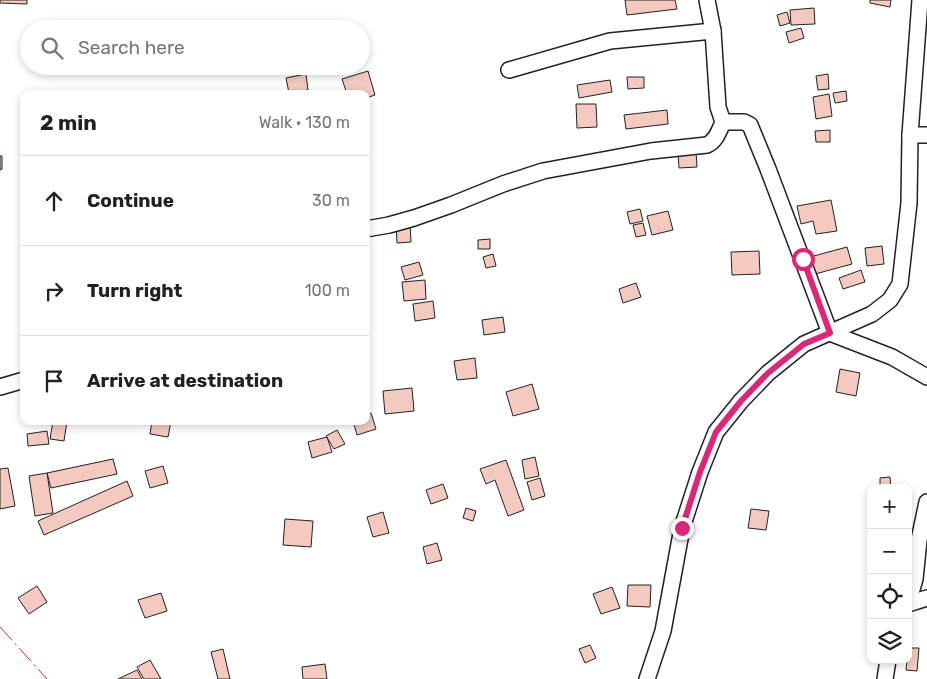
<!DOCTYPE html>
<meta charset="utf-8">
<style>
body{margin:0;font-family:Rubik,sans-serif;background:#f2f2f2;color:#202124}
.controls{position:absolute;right:15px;bottom:15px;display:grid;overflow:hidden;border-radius:10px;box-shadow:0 2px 8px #0003}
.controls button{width:45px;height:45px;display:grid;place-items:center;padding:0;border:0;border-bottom:1px solid #e0e0e0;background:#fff;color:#202124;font:25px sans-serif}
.stop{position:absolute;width:15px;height:15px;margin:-11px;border:4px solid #db2777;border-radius:50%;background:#fff}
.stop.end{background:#db2777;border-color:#fff;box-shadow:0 1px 5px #0008}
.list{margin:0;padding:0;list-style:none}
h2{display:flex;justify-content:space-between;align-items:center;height:65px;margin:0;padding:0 20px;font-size:21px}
h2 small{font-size:16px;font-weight:400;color:#757577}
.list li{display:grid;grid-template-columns:32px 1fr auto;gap:15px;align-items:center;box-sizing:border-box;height:90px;padding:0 20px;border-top:1px solid #e0e0e0}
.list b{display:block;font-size:19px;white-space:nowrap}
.list em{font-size:16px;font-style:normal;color:#757577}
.icon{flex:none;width:28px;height:28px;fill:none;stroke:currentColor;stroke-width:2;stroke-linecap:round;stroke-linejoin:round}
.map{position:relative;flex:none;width:927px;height:679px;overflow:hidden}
.search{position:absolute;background:#fff;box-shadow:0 2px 8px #0003;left:20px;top:20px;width:350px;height:55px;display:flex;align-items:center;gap:12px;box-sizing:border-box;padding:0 18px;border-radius:28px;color:#757577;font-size:19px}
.panel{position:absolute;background:#fff;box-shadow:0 2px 8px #0003;left:20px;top:90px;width:350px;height:335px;border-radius:10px}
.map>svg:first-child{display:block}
.building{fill:#f3c9c0;stroke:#222}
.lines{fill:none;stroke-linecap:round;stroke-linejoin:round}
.minor-casing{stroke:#222;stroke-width:18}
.minor{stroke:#fff;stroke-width:15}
.power{stroke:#c62828;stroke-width:1;stroke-dasharray:18 4 2.5 4;stroke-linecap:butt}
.route{stroke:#db2777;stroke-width:6}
</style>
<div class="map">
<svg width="927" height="679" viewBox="0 0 927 679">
<rect width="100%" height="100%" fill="#fff"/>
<g class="building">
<path d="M0 0H27V4L0 3Z"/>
<path d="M625 0H675L677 9 627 15Z"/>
<path d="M870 0H891L890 7 870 3Z"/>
<path d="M814 8 815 24 791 25 790 10Z"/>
<path d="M787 12 790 23 780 26 777 15Z"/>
<path d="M801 28 804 38 789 43 786 32Z"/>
<path d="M368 71 375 95 366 98V94H347L342 79Z"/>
<path d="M306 74 308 90 289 93 286 78Z"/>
<path d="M828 74 829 89 818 90 816 76Z"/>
<path d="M627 77H644V88L628 89Z"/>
<path d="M610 80 612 92 579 98 577 85Z"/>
<path d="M846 91 847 101 835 103 833 93Z"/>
<path d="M829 94 832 116 816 119 813 97Z"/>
<path d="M576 104H596L597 127 577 128Z"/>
<path d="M667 110 668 124 626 129 624 115Z"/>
<path d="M830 130V142H816L815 131Z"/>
<path d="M696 151 697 167 679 168 678 152Z"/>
<path d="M0 156H2V169L0 170Z"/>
<path d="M831 200 837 231 816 234 813 221 801 224 797 206Z"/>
<path d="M640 209 643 221 630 224 627 212Z"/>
<path d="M668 211 673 230 652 235 647 216Z"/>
<path d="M410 222 411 242 397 243 396 223Z"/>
<path d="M643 223 646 235 636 237 633 225Z"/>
<path d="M490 239V249H478V240Z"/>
<path d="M882 246 884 264 867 266 865 248Z"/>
<path d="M847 247 852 264 815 274 810 257Z"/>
<path d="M759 251 760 274 732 275 731 252Z"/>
<path d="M493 254 496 266 486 268 483 257Z"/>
<path d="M419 262 423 275 405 280 401 267Z"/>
<path d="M861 270 865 282 843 289 839 278Z"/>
<path d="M425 280 426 299 404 301 402 282Z"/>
<path d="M636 283 641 297 623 303 619 289Z"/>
<path d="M433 301 435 318 415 321 413 304Z"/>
<path d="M503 317 505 332 484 335 482 320Z"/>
<path d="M475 358 477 378 457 380 454 361Z"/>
<path d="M840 369 860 373 856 396 836 392Z"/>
<path d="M532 384 539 409 513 416 506 392Z"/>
<path d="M412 388 414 411 385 414 383 391Z"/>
<path d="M371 413 376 429 357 435 353 421H366V414Z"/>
<path d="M53 421H67L64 441 50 439Z"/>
<path d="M152 421H171L168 437 150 434Z"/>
<path d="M337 430 345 444 334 449 326 436Z"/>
<path d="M47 431 49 444 28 446 27 434Z"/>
<path d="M327 437 332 452 312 458 308 442Z"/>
<path d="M535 457 539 476 525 479 522 460Z"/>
<path d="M113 459 117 474 51 488 47 473Z"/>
<path d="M506 460 524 510 508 516 495 480 486 484 480 469Z"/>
<path d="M163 466 168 483 150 488 145 471Z"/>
<path d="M8 468 15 506 0 509V469Z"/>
<path d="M47 473 53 513 35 516 29 476Z"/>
<path d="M890 477 891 488H880V478Z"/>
<path d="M540 478 545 496 532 500 527 482Z"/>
<path d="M127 481 133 496 44 535 38 521Z"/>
<path d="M443 484 448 498 431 504 426 490Z"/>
<rect x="908" y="499" width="2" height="17"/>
<path d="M466 508 476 511 473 521 463 518Z"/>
<path d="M751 509 769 511 766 530 748 528Z"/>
<path d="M383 512 389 533 373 537 367 517Z"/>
<path d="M285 519 313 521 311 547 283 545Z"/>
<path d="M437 543 442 560 427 564 423 547Z"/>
<path d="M628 585H651L650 607 627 606Z"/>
<path d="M37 586 47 602 29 614 18 598Z"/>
<path d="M612 587 620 608 601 614 593 594Z"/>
<path d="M161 593 167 611 145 618 138 600Z"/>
<path d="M590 645 596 658 585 663 579 649Z"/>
<path d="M908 648H919L917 671 906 670 907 660H908Z"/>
<path d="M223 649 230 679H218L211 652Z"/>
<path d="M150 660 161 679H144L137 667Z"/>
<path d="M325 664 327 679H303L302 667Z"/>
<path d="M137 670 142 679H118Z"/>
</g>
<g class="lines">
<defs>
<g id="minor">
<path d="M509 70 610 41 713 31"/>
<path d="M723 122H744L750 125 768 169 830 333 892 357 927 377"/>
<path d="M910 135H927"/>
<path d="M366 229 389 225 414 218 451 205 503 184 543 171 651 151 707 145C716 141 719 131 723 122L718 107 713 31 707 0"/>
<path d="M0 387 24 380"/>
<path d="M908 603 915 579 919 540 927 502"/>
<path d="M908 604 927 598"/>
<path d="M647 679 663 631 682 528 700 472 716 432 741 401 768 373 804 344 872 314 890 300 900 284 909 203 910 135 920 0"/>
<path d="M885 679 888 660"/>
</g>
</defs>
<use href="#minor" class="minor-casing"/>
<use href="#minor" class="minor"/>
<path class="power" d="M0 627 47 679"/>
</g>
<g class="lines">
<path class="route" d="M682 528 700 472 716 432 741 401 768 373 804 344 830 333 803 259"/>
</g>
</svg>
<div class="controls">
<button>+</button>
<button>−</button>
<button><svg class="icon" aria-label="locate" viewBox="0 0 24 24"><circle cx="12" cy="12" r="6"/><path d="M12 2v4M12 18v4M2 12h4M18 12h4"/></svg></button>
<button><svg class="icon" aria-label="layers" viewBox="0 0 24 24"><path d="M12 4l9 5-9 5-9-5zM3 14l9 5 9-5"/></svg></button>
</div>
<div class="stop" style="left:803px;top:259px"></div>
<div class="stop end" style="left:682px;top:528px"></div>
<div class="search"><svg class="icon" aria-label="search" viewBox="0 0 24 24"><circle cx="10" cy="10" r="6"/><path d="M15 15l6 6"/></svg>Search here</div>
<section class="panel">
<h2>2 min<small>Walk · 130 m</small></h2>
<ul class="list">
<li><svg class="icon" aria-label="ahead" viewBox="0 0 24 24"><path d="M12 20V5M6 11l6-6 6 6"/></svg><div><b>Continue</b></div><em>30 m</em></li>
<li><svg class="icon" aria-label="right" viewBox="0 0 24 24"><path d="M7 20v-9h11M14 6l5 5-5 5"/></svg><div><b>Turn right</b></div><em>100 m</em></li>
<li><svg class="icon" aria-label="arrive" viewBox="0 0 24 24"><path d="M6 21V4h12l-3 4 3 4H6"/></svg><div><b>Arrive at destination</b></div></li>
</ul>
</section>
</div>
